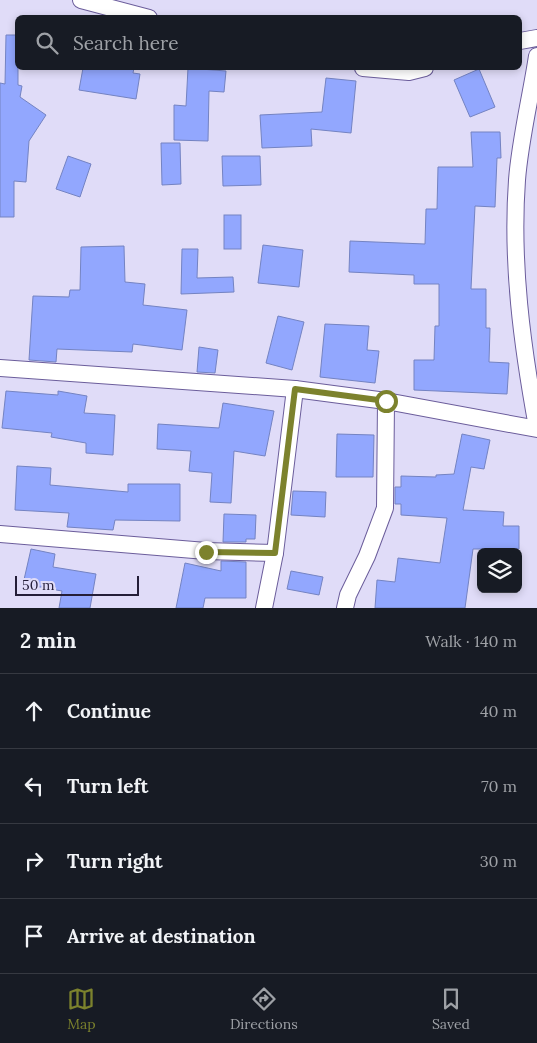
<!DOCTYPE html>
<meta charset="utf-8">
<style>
body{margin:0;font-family:Lora,serif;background:#20242c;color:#f1f3f6}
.controls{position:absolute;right:15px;bottom:15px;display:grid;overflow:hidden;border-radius:8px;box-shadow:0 2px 8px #0003}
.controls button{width:45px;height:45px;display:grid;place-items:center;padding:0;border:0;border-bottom:1px solid #363941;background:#171b24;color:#f1f3f6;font:25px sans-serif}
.scale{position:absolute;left:15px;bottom:12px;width:124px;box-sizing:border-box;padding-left:5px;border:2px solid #241e38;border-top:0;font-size:14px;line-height:18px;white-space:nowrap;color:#241e38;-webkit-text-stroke:4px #e0dcf8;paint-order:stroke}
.stop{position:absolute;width:15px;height:15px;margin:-11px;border:4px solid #7c822d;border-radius:50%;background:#fff}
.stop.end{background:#7c822d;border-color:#fff;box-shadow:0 1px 5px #0008}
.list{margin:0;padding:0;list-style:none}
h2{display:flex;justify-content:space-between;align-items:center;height:65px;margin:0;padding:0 20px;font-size:21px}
h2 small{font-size:16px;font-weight:400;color:#9ea1a6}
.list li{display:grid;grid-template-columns:32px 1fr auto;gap:15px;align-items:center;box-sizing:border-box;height:75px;padding:0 20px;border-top:1px solid #363941}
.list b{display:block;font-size:19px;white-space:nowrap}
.list em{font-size:16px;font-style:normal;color:#9ea1a6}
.icon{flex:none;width:28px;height:28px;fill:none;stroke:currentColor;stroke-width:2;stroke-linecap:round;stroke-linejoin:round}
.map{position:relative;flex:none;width:537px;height:608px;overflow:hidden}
.search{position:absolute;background:#171b24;box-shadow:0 2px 8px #0003;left:15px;right:15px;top:15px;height:55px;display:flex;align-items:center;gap:12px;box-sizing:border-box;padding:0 18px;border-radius:8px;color:#9ea1a6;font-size:19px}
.sheet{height:365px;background:#171b24}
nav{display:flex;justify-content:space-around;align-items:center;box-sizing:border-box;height:70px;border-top:1px solid #363941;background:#171b24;font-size:14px;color:#9ea1a6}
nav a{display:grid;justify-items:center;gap:2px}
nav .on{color:#7c822d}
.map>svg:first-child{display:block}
.building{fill:#92a7fe;stroke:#7483c2}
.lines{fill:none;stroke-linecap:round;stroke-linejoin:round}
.minor-casing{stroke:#6b5d9b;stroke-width:18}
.minor{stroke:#fff;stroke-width:16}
.route{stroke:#7c822d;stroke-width:6}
</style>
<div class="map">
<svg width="537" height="608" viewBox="0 0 537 608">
<rect width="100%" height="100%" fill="#e0dcf8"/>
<g class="building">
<path d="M6 35H18V85L22 86 20 97 46 115 29 141 26 182 14 181V217H0V83L5 84Z"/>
<path d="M83 68H134L133 73 140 74 136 99 79 90Z"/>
<path d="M188 68 226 71 224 92 209 91 208 141 174 140V105L186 106Z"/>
<path d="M479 69 495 107 470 117 454 80Z"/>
<path d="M326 78 356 81 351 133 311 129 312 146 262 148 260 115 322 112Z"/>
<path d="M471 132H500L501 158H497L495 207 475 206 471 289H486V328H490L489 362 509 363 507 394 414 390V360H434L435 326H439V284H414V275L349 272 350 241 425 244 426 209H437L438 167H473Z"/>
<path d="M161 143H180L181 184 162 185Z"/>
<path d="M68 156 91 164 80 197 56 189Z"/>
<path d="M222 156H260L261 185 223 186Z"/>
<rect x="224" y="215" width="17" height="34"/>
<path d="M263 245 303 250 299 287 258 283Z"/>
<path d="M124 246 125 282 145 284 143 305 187 310 182 350 133 344 132 352 57 349 56 362 29 360 33 296 69 297 70 290H80L81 247Z"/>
<path d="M182 249H198L197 278 233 277 234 292 181 294Z"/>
<path d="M278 316 304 322 292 370 266 363Z"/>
<path d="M325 324 369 326 367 350 379 351 375 383 320 377Z"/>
<path d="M199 347 218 350 215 373 197 372Z"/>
<path d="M6 391 58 395V391L87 396 84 413 115 415 113 455 86 453V443L51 437 52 433 2 428Z"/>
<path d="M223 403 274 411 265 456 234 451 231 503 210 502 212 473 189 471 191 451 157 449 158 424 219 428Z"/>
<path d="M337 434 374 435 373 477H336Z"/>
<path d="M462 434 490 440 484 469 471 467 463 510 504 512 503 526H519V549H473L465 608H375L377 580 395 582 398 558 440 563 447 518 401 515V504H395V487H401V476L436 477V475L454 474Z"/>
<path d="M17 466 51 468 50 485 128 492V484H180V521L115 520 113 530 67 527 69 513 15 510Z"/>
<path d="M293 491 326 492 325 517 291 515Z"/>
<path d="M224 514 256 515 255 539H246V542H223Z"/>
<path d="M31 549 55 554 53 567 96 574 90 608H59L62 591 23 584Z"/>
<path d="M221 561 246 562V598H205L203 608H176L185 563 221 571Z"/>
<path d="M291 571 323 577 319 595 287 589Z"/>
</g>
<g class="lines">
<defs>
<g id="minor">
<path d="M81 0 149 18"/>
<path d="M520 41 537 38"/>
<path d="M537 56C531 96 520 140 517 180 511 263 522 345 537 427"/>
<path d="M363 68 409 72 425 68"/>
<path d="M0 368 295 389 386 401 537 429"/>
<path d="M0 534 206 551 275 553 295 389"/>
<path d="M264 608 275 553"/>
<path d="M345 608 348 595 367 556 385 508 386 401"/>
</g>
</defs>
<use href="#minor" class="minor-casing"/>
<use href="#minor" class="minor"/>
</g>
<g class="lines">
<path class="route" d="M206 552 275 553 295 389 386 401"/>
</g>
</svg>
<div class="controls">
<button><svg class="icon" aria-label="layers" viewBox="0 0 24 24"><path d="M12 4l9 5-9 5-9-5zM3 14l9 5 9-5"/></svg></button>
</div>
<div class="scale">50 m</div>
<div class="stop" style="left:386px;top:401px"></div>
<div class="stop end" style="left:206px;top:552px"></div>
<div class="search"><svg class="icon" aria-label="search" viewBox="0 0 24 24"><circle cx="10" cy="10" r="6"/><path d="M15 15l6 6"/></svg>Search here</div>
</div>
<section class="sheet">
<h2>2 min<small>Walk · 140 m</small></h2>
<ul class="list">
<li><svg class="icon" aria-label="ahead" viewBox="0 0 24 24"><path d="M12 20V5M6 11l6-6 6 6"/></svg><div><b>Continue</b></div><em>40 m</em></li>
<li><svg class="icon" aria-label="left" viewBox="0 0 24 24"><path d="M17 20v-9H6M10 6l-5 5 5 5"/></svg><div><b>Turn left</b></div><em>70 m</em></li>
<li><svg class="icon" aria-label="right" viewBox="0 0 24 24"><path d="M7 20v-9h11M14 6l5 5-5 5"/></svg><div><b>Turn right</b></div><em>30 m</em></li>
<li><svg class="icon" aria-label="arrive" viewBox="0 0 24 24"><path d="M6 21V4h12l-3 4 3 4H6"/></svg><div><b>Arrive at destination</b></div></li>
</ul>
</section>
<nav>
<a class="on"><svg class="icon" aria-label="map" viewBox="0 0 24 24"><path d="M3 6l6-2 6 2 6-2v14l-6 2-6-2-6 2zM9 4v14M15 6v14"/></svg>Map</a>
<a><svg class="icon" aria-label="directions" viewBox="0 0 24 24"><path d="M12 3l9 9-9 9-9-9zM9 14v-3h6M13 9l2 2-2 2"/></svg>Directions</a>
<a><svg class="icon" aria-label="saved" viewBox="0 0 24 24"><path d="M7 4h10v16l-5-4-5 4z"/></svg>Saved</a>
</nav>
